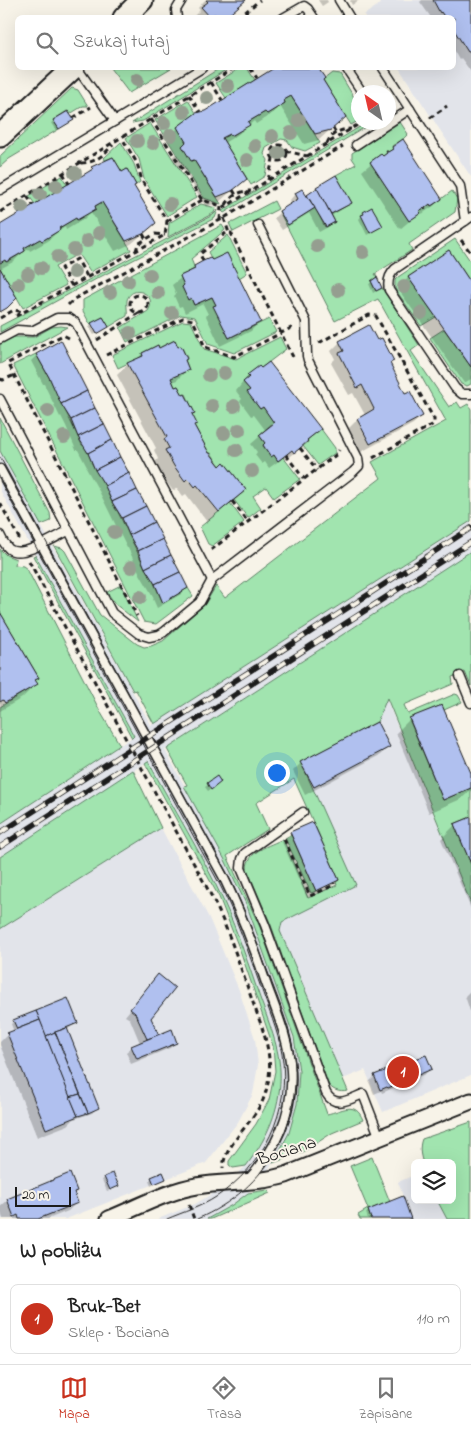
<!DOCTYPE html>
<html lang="pl">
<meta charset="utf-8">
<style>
body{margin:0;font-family:"Indie Flower",sans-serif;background:#f6f6f6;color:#222}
.controls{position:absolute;right:15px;bottom:15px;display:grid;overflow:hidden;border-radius:8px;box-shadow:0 5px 20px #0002}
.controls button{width:45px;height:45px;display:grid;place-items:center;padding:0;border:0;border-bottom:1px solid #e0e0e0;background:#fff;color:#222;font:25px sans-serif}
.compass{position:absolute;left:351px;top:85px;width:45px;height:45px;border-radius:50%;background:#fff;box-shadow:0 5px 20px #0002;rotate:326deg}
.scale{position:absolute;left:15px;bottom:12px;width:56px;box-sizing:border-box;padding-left:5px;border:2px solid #1c1c1c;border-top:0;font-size:14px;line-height:18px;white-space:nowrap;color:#1c1c1c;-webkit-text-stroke:4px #f7f3e8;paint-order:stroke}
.you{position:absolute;left:276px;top:772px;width:18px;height:18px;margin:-12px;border:4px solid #fff;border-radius:50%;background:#1a73e8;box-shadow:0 0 0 8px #1a73e833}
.badge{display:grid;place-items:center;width:32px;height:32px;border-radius:50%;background:#c8321e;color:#fff;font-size:16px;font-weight:700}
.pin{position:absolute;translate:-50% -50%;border:2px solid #fff;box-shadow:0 1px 5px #0006}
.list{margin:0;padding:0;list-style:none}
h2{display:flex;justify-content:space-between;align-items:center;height:65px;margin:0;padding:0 20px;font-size:21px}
h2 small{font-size:16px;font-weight:400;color:#767676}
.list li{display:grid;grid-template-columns:32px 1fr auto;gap:15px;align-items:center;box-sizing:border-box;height:70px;margin:0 10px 10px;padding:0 10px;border:1px solid #e0e0e0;border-radius:8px}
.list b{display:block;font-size:19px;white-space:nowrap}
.list p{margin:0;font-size:16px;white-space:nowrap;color:#767676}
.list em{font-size:16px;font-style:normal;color:#767676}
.icon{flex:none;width:28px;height:28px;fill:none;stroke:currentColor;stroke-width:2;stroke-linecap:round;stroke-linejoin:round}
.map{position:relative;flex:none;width:471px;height:1219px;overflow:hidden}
.search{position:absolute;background:#fff;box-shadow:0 5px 20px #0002;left:15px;right:15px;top:15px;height:55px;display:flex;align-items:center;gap:12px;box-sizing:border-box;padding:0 18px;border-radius:8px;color:#767676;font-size:19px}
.sheet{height:145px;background:#fff}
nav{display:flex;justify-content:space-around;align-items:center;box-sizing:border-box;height:70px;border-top:1px solid #e0e0e0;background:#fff;font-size:14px;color:#767676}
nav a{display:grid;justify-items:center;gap:2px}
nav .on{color:#c8321e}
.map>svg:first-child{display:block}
.built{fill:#e2e4ea}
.green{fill:#a1e4af;stroke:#5e8066}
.shadow{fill:#0003}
.building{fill:#b0c0ef;stroke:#1c1c1c}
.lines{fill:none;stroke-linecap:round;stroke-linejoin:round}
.lane-casing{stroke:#1c1c1c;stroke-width:11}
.street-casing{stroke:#1c1c1c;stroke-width:19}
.secondary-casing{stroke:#1c1c1c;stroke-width:25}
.path{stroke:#1c1c1c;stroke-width:3;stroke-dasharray:5 4;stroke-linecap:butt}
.lane{stroke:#f7f3e8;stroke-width:8}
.street{stroke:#f7f3e8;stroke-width:15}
.secondary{stroke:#f7f3e8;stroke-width:21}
.tram{stroke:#1c1c1c;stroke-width:1}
.rail-casing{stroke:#1c1c1c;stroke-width:5.5}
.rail{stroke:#f7f3e8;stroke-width:4;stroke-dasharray:11;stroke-linecap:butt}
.tree{fill:#959e90}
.labels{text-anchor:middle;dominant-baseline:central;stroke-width:4;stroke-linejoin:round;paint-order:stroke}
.street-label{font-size:18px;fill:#1c1c1c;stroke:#f7f3e8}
</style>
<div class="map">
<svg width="471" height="1219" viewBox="0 0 471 1219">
<rect width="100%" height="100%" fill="#f7f3e8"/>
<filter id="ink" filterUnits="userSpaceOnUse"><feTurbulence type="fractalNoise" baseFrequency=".02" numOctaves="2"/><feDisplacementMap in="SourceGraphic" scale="10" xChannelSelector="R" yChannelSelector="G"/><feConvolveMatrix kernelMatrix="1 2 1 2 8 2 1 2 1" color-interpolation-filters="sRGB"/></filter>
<g filter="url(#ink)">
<g class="built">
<path d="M378 0H471V177L399 68H454V18H366L364 15 380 4Z"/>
<path d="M0 451 151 725 471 521V551L165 750 225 860 247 906 291 1027 298 1060 299 1080 297 1104 289 1133 279 1153 265 1174 248 1193 232 1205 207 1219H158L195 1204 222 1188 246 1166 260 1146 272 1121 280 1082 279 1065 275 1041 231 919 216 885 148 761 0 857V824L134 736 0 490Z"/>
<path d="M386 698 471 904V1075L383 1112 365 1070 343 1079 280 931 282 922 355 885 300 762Z"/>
<path d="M161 828 209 918 239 990 255 1039 258 1065 253 1094 238 1122 206 1163 66 1219H0V929Z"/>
<path d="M471 1153V1219H360L358 1215 403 1196 398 1182 415 1175V1200H452V1163Z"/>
</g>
<g class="green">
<path d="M110 68H171L129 93Z"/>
<path d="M220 68H229L143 121 132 123Z"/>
<path d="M240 68H247L255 80 226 98 216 83Z"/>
<path d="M332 73 340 74 358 104V121L351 125 323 80Z"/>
<path d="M72 88 78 90 88 106H83L70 114 67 111 53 120 59 129 9 159 0 167V156Z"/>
<path d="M291 96 320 143 305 151 292 147 287 140 281 139 266 148 264 154 268 160 265 176 251 185 222 138 230 134 232 136 249 125 248 122 265 112 267 114 285 103 284 100Z"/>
<path d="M188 100 196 113 177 127 186 142 194 160 221 204 204 198 155 120Z"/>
<path d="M400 122 408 134 403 139 392 146 393 149 388 152 387 150V153L383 156 381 154 370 162 409 221 420 213 419 211 424 208 426 210 425 208 430 204 432 206 452 191 457 199 455 212 409 244 412 250 375 274 377 277 371 281 376 291 382 288 419 345 411 351 449 407 457 402 461 408 468 404 471 409V521L154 724 136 690 133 691 54 546 62 548 65 551 100 615 137 644 144 647 151 646 163 641 205 604 216 586 225 598 381 478 372 462 446 421 378 299 335 321 279 211 288 225 315 208 325 227 335 222 331 214 352 203 336 175 356 164 352 158V153Z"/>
<path d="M150 123 197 197 167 216 144 179 139 159 126 138Z"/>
<path d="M366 123H372L224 213 222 211Z"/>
<path d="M121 142 134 164 140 182 136 185 127 169 122 172 113 157 105 160 104 158Z"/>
<path d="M62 176 67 185 35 204 29 196Z"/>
<path d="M274 201 278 209 233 232 229 223 234 222Z"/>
<path d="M102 202 131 250 90 272 78 254 55 267 66 285 23 308 0 268V263L5 260 7 262 25 251 24 248 40 239 42 241 60 230 59 228Z"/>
<path d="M201 204 216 208 214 213 168 237 169 223Z"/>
<path d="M218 210 215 218 100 277 0 332V326L213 215Z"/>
<path d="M222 225 225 230 191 259 195 269 180 276 184 285 182 287 188 299 191 298 194 305 212 297 216 305 214 306 229 338 269 319 276 332 234 353 208 344 195 317 181 315 127 342 120 328 148 311C159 294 132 283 127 300 126 305 128 311 127 316L109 327 103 317 90 324 83 311V300Z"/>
<path d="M228 235 247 273 239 278 212 260 208 252Z"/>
<path d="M455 239 471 262V283L449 250 408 277 436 317 421 326 395 289V280L398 277Z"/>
<path d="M183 321 191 322 204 349 236 359 280 337 286 349 243 382 250 390 248 392 260 409 263 407 274 422 259 435 265 443 263 446 271 456 274 455 278 461 283 457 300 479 274 498 266 487 253 496 261 508 248 518 234 500 246 490 224 462 220 466 211 453H209L194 425 192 414 194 413 186 394 183 395 178 386 175 387 171 378 189 370 185 360 187 358 181 346 178 347 175 340 159 348 158 345 142 353 143 356 118 368 112 355Z"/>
<path d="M61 326 67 327 0 364V344L14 337H34L52 327Z"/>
<path d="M444 329 471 367V384L467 386 461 384 430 338Z"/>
<path d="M36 354 50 379 82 445H84L92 461 91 462 109 493 108 494 116 510H117L145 568 150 576H151L163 603 188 588 193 596 156 624 144 622 13 365Z"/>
<path d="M0 418 50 513 51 521 41 525 0 451Z"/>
<path d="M321 429 335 448V453L318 465 303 446 308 442 307 440Z"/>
<path d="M230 503 244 522 212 546 208 544 200 527Z"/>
<path d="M0 549 6 555 16 559 15 565 23 566 27 569 101 713 120 745 0 824V707L37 684 35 680 39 678 0 612Z"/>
<path d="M471 551V686L465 672 452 677 453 684 404 705 408 714 455 694 458 695 462 702 444 710 442 705 409 719 443 800 471 788V817L454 824 471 864V904L387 698 377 722 301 762 356 885 282 922 280 931 348 1091C339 1093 331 1090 327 1082L271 925 247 869C247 851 269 846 283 839L308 898 337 885 336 882 339 880 294 779 256 803 268 829 227 856 260 927 327 1114C342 1111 355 1100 363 1120L332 1133 303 1152 273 1163 289 1133 297 1104 299 1071 294 1037 247 906 225 860 184 786 187 785 167 749Z"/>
<path d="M35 555 134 736 132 738 33 556Z"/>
<path d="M121 585 138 622 115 604 107 592Z"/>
<path d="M148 761C173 808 202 854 224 902 238 933 249 966 260 998 270 1026 282 1053 280 1083 278 1115 265 1141 246 1166L233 1168 229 1165V1161L256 1124 269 1100 275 1071 273 1046 241 953 219 897 145 763Z"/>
<path d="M133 770 161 828 0 929V857Z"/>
<path d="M291 835 316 891 311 893 285 838Z"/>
<path d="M471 1122V1219H447L437 1200H452V1163H423C420 1155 419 1147 422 1139Z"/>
<path d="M372 1157 390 1202 368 1210 371 1219H360L358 1215 368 1209 350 1166Z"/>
<path d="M267 1190 270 1193 211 1219H207L232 1205 248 1193Z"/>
</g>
<g class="shadow">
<path d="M205 0H247L225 18H195L194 16 200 10 198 8Z"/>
<path d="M318 0H327L328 2 322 6Z"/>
<path d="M351 0H359L352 5 350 1Z"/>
<path d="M422 0H471V72L461 58 459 60 454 51V18H429L430 16 420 2Z"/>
<path d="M275 68H317L323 78 321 80 333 127 319 140 304 144 280 106 273 113 256 124 254 121 237 135 224 143 246 178 219 202 206 207 183 169 180 171 172 157 176 153 167 139 178 128 271 72Z"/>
<path d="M67 112 70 122 56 131 51 123Z"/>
<path d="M393 148 441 199 432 207 422 214 421 212 419 213 400 229 362 171 381 155 383 158Z"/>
<path d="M112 158 122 173 133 186 144 233 131 244 115 251 91 212 84 219 66 230 65 227 56 233 48 241 30 251 29 249 22 253 13 262 0 269V226L83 177 92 168Z"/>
<path d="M336 177 350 203 344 208 331 216 334 221 328 227 319 232 309 213 282 230 274 218 280 212 292 204 290 200 295 194 301 191 307 196Z"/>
<path d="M364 213 379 228 367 235 359 219Z"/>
<path d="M449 252 471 286V379L464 383 398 289 408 278Z"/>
<path d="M195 267 259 322 251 331 220 346 206 316 208 314 203 304 185 313 182 306 179 307 174 296 176 294 172 285Z"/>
<path d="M372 282 381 288 373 293 369 284Z"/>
<path d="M92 324 107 327 94 335 89 327Z"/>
<path d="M369 327 377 342 392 361 389 364 405 395 422 416 413 424 361 452 349 428 357 420 365 415 353 393 349 395 331 363 335 359 331 351 340 342Z"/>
<path d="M158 347 159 349 183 361 188 369 177 380 172 382 191 415 193 425 208 455 219 467 245 490 207 522 186 494 183 496 177 488 173 491 163 477 155 462 158 459 154 450 156 448 117 375 128 364 136 360 142 354Z"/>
<path d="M37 355 186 588 181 594 157 608 153 599 154 598 140 574 128 548H127L99 491 86 468 87 467 78 450H76L66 426 61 416 60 417 44 384H43L31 361Z"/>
<path d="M248 376 319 429 298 450 285 461 283 458 269 468 265 462 262 464 255 455 257 452 251 444 266 431 254 415 251 416 240 401 242 399 236 391Z"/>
<path d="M0 615 38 678 34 681 36 684 22 698 0 711Z"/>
<path d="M410 719 471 776V790L461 799 429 813 396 733Z"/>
<path d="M389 747 380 755 305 795 293 771 301 763Z"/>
<path d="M216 778 217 785 208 791 205 787Z"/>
<path d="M471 818V909L441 839 455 825Z"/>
<path d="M291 833 338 880 329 889 307 898 282 842Z"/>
<path d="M158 975 150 1018 158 1036 176 1042 170 1048 131 1064 126 1052 132 1047 140 1043 130 1019 125 1016Z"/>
<path d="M471 990V1014L465 996Z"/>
<path d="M37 1012 77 1022 67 1030 98 1107 92 1113 74 1119 68 1125 37 1137 0 1045V1042L8 1034 14 1032 11 1024 14 1021Z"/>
<path d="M431 1068 425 1074 382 1093 381 1091 374 1094 369 1082 375 1076Z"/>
<path d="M105 1178 115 1188 107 1191 102 1180Z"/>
<path d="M152 1178 164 1179 151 1186 149 1181Z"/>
<path d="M76 1190 73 1193 77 1202 68 1211 48 1219H3L0 1210V1207L8 1200Z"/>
<path d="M369 1211 410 1219H368L366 1213Z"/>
</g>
<g class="building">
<path d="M206 0H246L225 18H218L215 14 210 17 201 7 208 2Z"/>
<path d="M433 0H471V51L468 52 454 30V18H445L441 12 440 13Z"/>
<path d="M274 68H318L325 78 323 80 346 117 331 130 315 134 291 96 284 100 285 103 267 114 265 112 248 122 250 125 231 136 230 134 222 138 247 179 232 191 217 197 194 160 191 161 182 146 186 142 177 127 196 113 205 111Z"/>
<path d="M68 111 74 120 59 129 53 120Z"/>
<path d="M403 139 442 199 431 206 430 204 425 208V210L424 208 419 211 421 213 409 221 370 162 381 154 383 156 387 153 386 151 388 152 393 149 392 147Z"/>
<path d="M113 157 122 172 127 169 136 185 134 186 156 223 143 234 126 241 102 202 95 206 96 209 77 220 76 218 59 228 60 230 42 241 40 239 24 248 25 251 6 262 5 260 0 263V225L93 169 91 167Z"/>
<path d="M336 175 352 203 331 214 316 187Z"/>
<path d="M317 188 335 222 326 227 307 195Z"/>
<path d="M302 189 315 208 288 225 279 211 298 199 295 193Z"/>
<path d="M372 207 383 226 370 233 361 215 364 214 363 212Z"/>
<path d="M449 250 471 283V367L408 277Z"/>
<path d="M227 253 261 322 229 338 213 306 216 305 212 297 194 305 191 298 188 300 182 287 184 285 180 276 195 269 194 266 203 261 210 258 212 260Z"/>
<path d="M0 268 17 298 7 308 0 312Z"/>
<path d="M377 277 382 288 376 291 371 281Z"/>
<path d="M103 317 109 327 97 334 91 323Z"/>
<path d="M369 325 377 340 382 338 394 361 390 363 405 393 410 391 423 416 370 444 357 419 374 409 362 385 357 388 339 353 344 351 339 341Z"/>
<path d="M61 340 87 391 61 404 50 379 36 354Z"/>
<path d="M175 340 178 347 181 346 187 359 185 360 189 370 171 378 175 387 178 386 183 395 185 394 195 413 192 414 197 424 194 425 209 453H210L220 466 224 462 246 490 219 512 197 485 195 487 188 478 185 481 174 466 165 450 169 448 164 439 167 437 127 363 143 356 142 353 158 345 159 348Z"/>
<path d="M269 362 321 429 307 440 308 441 299 449 294 453 292 450 278 461 274 455 271 457 263 445 265 443 259 435 274 423 263 407 260 409 247 392 250 390 243 382 249 377 247 375 259 366 261 368Z"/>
<path d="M87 391 95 408 71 420 61 404Z"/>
<path d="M95 408 104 424 78 437 71 420Z"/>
<path d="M104 424 112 440 88 453 78 437Z"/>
<path d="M112 440 120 457 95 470 88 453Z"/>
<path d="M120 457 129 473 105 486 95 470Z"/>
<path d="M129 473 137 490 112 502 105 486Z"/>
<path d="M137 490 146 506 122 518 112 502Z"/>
<path d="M146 506 154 522 129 535 122 518Z"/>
<path d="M154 522 163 539 138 551 129 535Z"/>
<path d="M163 539 171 555 145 568 138 551Z"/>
<path d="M171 555 180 572 155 584 145 568Z"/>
<path d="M180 572 188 588 163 603 155 584Z"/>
<path d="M0 612 39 678 35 680 38 684 5 703 3 700 0 702Z"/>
<path d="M442 705 471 773V788L443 800 409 718Z"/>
<path d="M377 722 390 747 314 787 300 762Z"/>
<path d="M217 776 221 782 211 790 207 783Z"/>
<path d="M471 817V864L454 824Z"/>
<path d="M313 822 339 880 316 891 290 832Z"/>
<path d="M158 974 175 988 151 1018 159 1035 147 1039 135 1013 130 1009Z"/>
<path d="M68 998 78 1023 46 1036 36 1011Z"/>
<path d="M36 1011 40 1020 17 1029 13 1020Z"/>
<path d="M40 1020 78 1116 46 1129 7 1033Z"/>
<path d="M67 1028 99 1108 88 1113 55 1032Z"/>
<path d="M172 1029 177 1043 137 1059 131 1046Z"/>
<path d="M55 1032 80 1094 70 1097 46 1036Z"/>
<path d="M426 1055 432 1069 388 1088 387 1087 380 1090 374 1075Z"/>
<path d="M80 1094 88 1113 78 1116 70 1097Z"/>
<path d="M163 1172 166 1179 154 1184 151 1177Z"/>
<path d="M70 1173 77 1191 74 1192 78 1203 38 1219H19L18 1215 14 1217 7 1199Z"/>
<path d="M113 1173 119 1186 110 1190 104 1177Z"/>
<path d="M403 1196 411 1219H371L368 1210Z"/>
</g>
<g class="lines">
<defs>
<g id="lane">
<path d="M339 0 350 18"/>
<path d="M177 18 176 10 182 0"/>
<path d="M283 18 304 6 308 9 314 18"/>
<path d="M77 68 115 121 202 68"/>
<path d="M346 68 362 92"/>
<path d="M383 68 460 186 465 221"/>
<path d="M356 145 410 109"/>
<path d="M0 190 115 121"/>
<path d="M471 217 395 269C389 275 387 281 389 290L455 388 462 394H471"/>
<path d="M0 339 17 330 32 331 57 318H69L76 323 212 580"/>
<path d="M0 399 112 613 139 634 149 637 159 635 164 632 200 602 212 580 353 472 359 466 358 458 308 360 307 356 306 321 258 225"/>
<path d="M0 469 223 876C240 911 254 946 266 983 276 1011 289 1040 291 1071 294 1112 275 1152 247 1181"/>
<path d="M0 535C2 540 5 545 9 549 22 559 55 537 68 531"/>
<path d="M460 676 471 703"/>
<path d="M303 812 245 853 242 859 241 868 265 925 326 1093C335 1109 350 1099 363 1094L380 1138"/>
</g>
<path id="street" d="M109 1219C136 1208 170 1190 197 1186 227 1181 257 1184 286 1175L471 1101"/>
<g id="secondary">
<path d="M124 18 142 0"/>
<path d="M0 136 73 68"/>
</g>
</defs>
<use href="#lane" class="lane-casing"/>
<use href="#street" class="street-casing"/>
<use href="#secondary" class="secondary-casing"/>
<g class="path">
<path d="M238 18 260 0"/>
<path d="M250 68 257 78"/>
<path d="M211 82 222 100"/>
<path d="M189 95 200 112"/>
<path d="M73 118 91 107"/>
<path d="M430 118 447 106"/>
<path d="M151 119 202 200 225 207 362 122"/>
<path d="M333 128 336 133"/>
<path d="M327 144C330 134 340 129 351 129"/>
<circle cx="279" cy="153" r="8"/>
<path d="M286 151 307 156"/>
<path d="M81 163C96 163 103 155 113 145"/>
<path d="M63 173 69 184"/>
<path d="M268 180 273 159"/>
<path d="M233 190 236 195"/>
<path d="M27 196 33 205"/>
<path d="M226 205C230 196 242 190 251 191"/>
<path d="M0 212 234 68"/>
<path d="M224 218 229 233"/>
<path d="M220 220 221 206"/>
<path d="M167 221 202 200"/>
<path d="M143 234 146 239"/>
<path d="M461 240 471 253"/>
<path d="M136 251 138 244 155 234 165 235"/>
<path d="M203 261 200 254 226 233H231L293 357"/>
<path d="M72 286 61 268 77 259 88 278"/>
<circle cx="139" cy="304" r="9"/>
<path d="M68 305 74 299 224 218 343 146"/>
<path d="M16 316 165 235 167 221 142 181 137 163 122 138"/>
<path d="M0 318 14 310 23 312"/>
<path d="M69 338 63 335 8 363 137 616"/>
<path d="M97 340 140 312"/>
<path d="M319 343 369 315 376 316 434 419V423L432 425 371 459"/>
<path d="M106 355 183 318 193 320 205 347 234 357 293 327"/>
<path d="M0 379 3 380 15 375"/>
<path d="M300 448 317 470"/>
<path d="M286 455 304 479"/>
<path d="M232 501 248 522"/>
<path d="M0 503 20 540"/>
<path d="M211 550 337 454 339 450"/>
<path d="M29 561 212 897C228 929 239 963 251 997 258 1017 267 1037 269 1059 271 1072 268 1087 263 1100 254 1121 223 1147 223 1168"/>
<path d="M284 839 310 896 334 885V883"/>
<path d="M189 1205 194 1219"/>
</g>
<use href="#lane" class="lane"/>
<use href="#street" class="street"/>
<use href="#secondary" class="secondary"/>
<g class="tram">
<path d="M0 457 232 883C246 913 257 944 269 975 277 997 287 1020 292 1043 307 1120 268 1189 197 1219"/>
<path d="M0 481 219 883C236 916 248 951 260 985 268 1008 278 1031 282 1054 291 1111 264 1166 216 1197 201 1207 183 1212 167 1219"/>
</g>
<defs>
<g id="rail">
<path d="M0 833 471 528"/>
<path d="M0 847 471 542"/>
</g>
</defs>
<use href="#rail" class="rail-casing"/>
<use href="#rail" class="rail"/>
</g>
<g class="tree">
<circle cx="137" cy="80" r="7"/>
<circle cx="228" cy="86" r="7"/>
<circle cx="207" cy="98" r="7"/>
<circle cx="184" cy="112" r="7"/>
<circle cx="299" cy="120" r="7"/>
<circle cx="164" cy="123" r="7"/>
<circle cx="291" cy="133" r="7"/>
<circle cx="171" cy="135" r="7"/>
<circle cx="272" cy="136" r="7"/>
<circle cx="137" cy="141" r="7"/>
<circle cx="153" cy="143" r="7"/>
<circle cx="255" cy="146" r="7"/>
<circle cx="279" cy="153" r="7"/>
<circle cx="247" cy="160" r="7"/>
<circle cx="75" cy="173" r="7"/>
<circle cx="56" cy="186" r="7"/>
<circle cx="40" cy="194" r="7"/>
<circle cx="170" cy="204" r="7"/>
<circle cx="22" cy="207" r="7"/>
<circle cx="99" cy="233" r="7"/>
<circle cx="87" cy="241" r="7"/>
<circle cx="317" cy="246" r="7"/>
<circle cx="74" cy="250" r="7"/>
<circle cx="363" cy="252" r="7"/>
<circle cx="58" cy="257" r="7"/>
<circle cx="41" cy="268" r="7"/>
<circle cx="74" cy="272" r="7"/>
<circle cx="28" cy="274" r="7"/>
<circle cx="150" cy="275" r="7"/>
<circle cx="128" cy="281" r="7"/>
<circle cx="18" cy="284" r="7"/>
<circle cx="404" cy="287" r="7"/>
<circle cx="338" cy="290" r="7"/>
<circle cx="110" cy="292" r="7"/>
<circle cx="158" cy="293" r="7"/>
<circle cx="172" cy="313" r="7"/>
<circle cx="421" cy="313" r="7"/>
<circle cx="130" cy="333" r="7"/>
<circle cx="224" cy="373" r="7"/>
<circle cx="209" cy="375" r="7"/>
<circle cx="212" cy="406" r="7"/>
<circle cx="234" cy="406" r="7"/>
<circle cx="48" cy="411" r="7"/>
<circle cx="239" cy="430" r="7"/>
<circle cx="224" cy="433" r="7"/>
<circle cx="64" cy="437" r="7"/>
<circle cx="236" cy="450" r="7"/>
<circle cx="252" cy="471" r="7"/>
<circle cx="114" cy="532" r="7"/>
<circle cx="131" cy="567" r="7"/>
<circle cx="140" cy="597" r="7"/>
</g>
</g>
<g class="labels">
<g class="street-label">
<text transform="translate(287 1152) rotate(-18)">Bociana</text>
</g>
</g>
</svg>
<div class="controls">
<button><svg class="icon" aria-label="layers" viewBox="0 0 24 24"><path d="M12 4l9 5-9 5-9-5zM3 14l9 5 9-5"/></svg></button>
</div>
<svg class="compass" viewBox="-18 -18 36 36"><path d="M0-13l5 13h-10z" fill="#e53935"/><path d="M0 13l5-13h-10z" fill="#767676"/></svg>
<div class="scale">20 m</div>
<div class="you"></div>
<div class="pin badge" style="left:403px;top:1072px">1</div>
<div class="search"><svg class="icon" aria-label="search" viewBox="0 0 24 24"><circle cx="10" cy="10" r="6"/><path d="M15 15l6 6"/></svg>Szukaj tutaj</div>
</div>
<section class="sheet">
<h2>W pobliżu<small></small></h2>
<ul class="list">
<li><span class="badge">1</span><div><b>Bruk-Bet</b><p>Sklep · Bociana</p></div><em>110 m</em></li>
</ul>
</section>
<nav>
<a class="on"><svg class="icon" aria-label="map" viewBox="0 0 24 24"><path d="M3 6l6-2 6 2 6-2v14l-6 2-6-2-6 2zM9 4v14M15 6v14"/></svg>Mapa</a>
<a><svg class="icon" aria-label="directions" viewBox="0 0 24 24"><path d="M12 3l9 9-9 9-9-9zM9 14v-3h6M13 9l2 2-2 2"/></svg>Trasa</a>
<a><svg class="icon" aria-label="saved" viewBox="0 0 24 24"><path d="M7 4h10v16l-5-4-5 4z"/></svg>Zapisane</a>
</nav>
